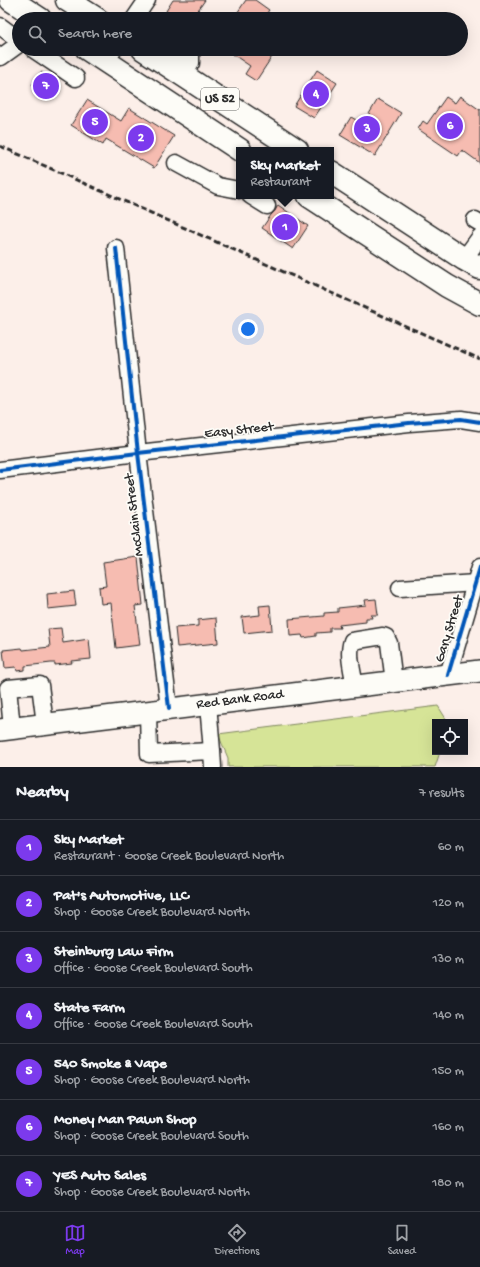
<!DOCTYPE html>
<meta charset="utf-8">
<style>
body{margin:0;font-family:"Gochi Hand",sans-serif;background:#20242c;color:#f1f3f6}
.controls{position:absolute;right:12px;bottom:12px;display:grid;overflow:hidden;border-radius:0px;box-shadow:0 4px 16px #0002}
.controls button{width:36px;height:36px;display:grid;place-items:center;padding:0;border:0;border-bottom:1px solid #363941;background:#171b24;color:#f1f3f6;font:20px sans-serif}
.you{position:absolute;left:248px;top:329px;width:14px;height:14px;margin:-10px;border:3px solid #fff;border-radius:50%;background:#1a73e8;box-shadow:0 0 0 6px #1a73e833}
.badge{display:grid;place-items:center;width:26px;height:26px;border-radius:50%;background:#7c3aed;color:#fff;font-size:13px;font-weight:700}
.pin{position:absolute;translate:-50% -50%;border:2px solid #fff;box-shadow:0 1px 4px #0006}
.popup{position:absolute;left:236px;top:147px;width:98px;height:52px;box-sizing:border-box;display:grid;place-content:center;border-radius:0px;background:#171b24;filter:drop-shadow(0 1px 3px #0005);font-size:13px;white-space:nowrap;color:#9ea1a6}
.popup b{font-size:15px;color:#f1f3f6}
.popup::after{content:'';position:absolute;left:50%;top:100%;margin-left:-8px;border:8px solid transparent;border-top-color:#171b24}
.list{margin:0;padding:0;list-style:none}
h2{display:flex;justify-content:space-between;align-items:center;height:52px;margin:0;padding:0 16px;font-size:17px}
h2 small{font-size:13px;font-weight:400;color:#9ea1a6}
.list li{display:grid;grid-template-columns:26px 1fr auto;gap:12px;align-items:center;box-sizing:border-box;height:56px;padding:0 16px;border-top:1px solid #363941}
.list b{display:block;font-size:15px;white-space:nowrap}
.list p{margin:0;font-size:13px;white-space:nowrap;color:#9ea1a6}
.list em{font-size:13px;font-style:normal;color:#9ea1a6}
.icon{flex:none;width:22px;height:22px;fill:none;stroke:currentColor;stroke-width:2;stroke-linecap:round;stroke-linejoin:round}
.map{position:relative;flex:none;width:480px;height:767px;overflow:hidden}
.search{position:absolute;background:#171b24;box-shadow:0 4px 16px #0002;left:12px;right:12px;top:12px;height:44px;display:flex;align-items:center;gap:10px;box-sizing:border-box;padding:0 14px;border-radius:22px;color:#9ea1a6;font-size:15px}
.sheet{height:444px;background:#171b24}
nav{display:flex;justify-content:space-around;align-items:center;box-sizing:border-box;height:56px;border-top:1px solid #363941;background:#171b24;font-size:11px;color:#9ea1a6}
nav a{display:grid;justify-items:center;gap:2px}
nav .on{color:#7c3aed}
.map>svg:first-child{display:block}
.green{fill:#d6e497;stroke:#808861}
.building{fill:#f6bcb1;stroke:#2b2b2b}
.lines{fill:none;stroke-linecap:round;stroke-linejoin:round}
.minor-casing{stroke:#2b2b2b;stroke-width:19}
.major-casing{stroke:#2b2b2b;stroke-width:24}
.highway-casing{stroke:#2b2b2b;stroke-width:25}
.minor{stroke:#fdfcf7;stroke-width:16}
.major{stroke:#fdfcf7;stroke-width:21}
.highway{stroke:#fdfcf7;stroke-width:22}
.rail{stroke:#2b2b2b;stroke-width:3;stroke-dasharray:6 3;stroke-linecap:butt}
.cycleway-casing{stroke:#fdfcf7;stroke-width:6}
.cycleway{stroke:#0057b8;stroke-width:4}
.labels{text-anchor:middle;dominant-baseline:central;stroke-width:3.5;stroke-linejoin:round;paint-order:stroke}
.shield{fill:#fdfcf7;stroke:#6a6a68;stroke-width:1}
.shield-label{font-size:13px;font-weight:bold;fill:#2b2b2b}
.street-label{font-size:14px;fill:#2b2b2b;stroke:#fdfcf7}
</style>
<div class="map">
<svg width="480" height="767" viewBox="0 0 480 767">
<rect width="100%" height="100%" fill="#fcefe9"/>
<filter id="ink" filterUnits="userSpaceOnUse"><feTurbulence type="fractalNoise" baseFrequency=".025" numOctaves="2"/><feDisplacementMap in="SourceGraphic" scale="8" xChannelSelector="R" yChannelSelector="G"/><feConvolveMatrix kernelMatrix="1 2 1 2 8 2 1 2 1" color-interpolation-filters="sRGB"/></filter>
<g filter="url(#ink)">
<path class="green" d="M438 706 448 722H435V752H440L435 767H228V758L218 734Z"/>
<g class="building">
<path d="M173 0H205L192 19H178L166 11Z"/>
<path d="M246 0H255L269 10 263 19H233Z"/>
<path d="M225 49H277L256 81 245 74 250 66Z"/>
<path d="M317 70 337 83 314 118 294 106Z"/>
<path d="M41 72 61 86 52 99 32 85Z"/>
<path d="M460 96 480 110V163L462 150 458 156 418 129 423 121 427 124 446 97 455 103Z"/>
<path d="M378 99 401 113 375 156 340 135 351 117 363 124Z"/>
<path d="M87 100 121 121 129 108 174 136 154 168 106 139 103 145 71 125Z"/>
<path d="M278 205 308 226 293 249 262 228 271 215 275 211Z"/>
<path d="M138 557 143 605 135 606 140 645 116 648 111 603 101 604 99 587 106 586 103 562Z"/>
<path d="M74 591 76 606 48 609 47 594Z"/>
<path d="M376 599 378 615H371L372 618H366V622L339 625 340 628H330V632L316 633V636L303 638 302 635 290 636 289 619 324 616V613L338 612V608L366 605 365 600Z"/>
<path d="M270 605 272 630 244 633 242 617 260 615 259 606Z"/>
<path d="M216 618 218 643 177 647 175 628 198 626V620Z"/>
<path d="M61 628 63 643 89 639 91 659 71 661 72 663 55 665V663H51L25 666V670L17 671 16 667 5 668 3 650 22 648 23 650 50 647 48 629Z"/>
</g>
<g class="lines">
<defs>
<g id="minor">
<path d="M134 19 147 0"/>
<path d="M0 26 19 40"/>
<path d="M33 49 76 78"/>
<path d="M0 57H1L19 44"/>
<path d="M106 61 114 49"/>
<path d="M174 69 184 55 191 54V63L183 76"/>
<path d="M176 163 218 186 239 190"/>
<path d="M251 196 267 206"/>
<path d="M475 220 480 223"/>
<path d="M116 248 138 453 169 708"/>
<path d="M464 259 480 237"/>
<path d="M0 470 138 453 409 423 461 419 480 422"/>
<path d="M400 588 476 583"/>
<path d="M448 675 480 567"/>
<path d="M355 687C353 672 347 655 352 641L383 636 386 637 389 643 394 682"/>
<path d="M208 704 212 751"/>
<path d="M148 711 149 754 212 751 213 767"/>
<path d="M12 728 8 688 40 685 45 724"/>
</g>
<path id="major" d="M0 730 480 671"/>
<g id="highway">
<path d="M11 0 40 19"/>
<path d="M67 0 97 19"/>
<path d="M87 49 240 150"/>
<path d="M143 49 297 150"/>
<path d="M331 172 464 259 480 268"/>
<path d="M309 196 447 286 480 304"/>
</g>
</defs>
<use href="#minor" class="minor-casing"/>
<use href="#major" class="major-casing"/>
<use href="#highway" class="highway-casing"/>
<use href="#minor" class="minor"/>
<use href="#major" class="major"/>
<use href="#highway" class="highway"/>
<path class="rail" d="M0 146 480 359"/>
<defs>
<g id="cycleway">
<path d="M116 248 138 453 169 708"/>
<path d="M0 470 138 453 409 423 461 419 480 422"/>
<path d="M448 675 480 567"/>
</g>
</defs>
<use href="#cycleway" class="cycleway-casing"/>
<use href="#cycleway" class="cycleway"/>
</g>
</g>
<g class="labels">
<rect class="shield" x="201" y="88" width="38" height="22" rx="3"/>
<g class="shield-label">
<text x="220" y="99">US 52</text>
</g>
<g class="street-label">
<text transform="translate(239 431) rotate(-6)">Easy Street</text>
<text transform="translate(135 515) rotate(-97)">McClain Street</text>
<text transform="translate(450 629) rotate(-73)">Gary Street</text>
<text transform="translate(240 700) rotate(-7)">Red Bank Road</text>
</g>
</g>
</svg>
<div class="controls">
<button><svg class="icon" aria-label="locate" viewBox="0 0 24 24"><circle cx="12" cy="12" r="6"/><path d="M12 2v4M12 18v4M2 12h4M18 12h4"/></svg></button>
</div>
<div class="you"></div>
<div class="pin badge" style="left:285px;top:227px">1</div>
<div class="popup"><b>Sky Market</b>Restaurant</div>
<div class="pin badge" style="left:141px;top:138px">2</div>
<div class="pin badge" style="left:367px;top:129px">3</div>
<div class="pin badge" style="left:316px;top:94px">4</div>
<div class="pin badge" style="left:95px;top:122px">5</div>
<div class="pin badge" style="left:450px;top:126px">6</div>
<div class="pin badge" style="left:46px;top:86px">7</div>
<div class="search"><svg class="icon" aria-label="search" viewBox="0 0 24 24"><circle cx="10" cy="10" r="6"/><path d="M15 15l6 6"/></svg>Search here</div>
</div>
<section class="sheet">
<h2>Nearby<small>7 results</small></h2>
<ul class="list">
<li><span class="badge">1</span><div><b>Sky Market</b><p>Restaurant · Goose Creek Boulevard North</p></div><em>60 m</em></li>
<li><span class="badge">2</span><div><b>Pat's Automotive, LLC</b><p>Shop · Goose Creek Boulevard North</p></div><em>120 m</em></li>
<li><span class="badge">3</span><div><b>Steinburg Law Firm</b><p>Office · Goose Creek Boulevard South</p></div><em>130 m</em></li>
<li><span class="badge">4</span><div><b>State Farm</b><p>Office · Goose Creek Boulevard South</p></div><em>140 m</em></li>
<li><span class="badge">5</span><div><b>540 Smoke &amp; Vape</b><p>Shop · Goose Creek Boulevard North</p></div><em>150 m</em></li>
<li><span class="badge">6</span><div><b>Money Man Pawn Shop</b><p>Shop · Goose Creek Boulevard South</p></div><em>160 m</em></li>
<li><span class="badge">7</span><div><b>YES Auto Sales</b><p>Shop · Goose Creek Boulevard North</p></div><em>180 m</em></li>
</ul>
</section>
<nav>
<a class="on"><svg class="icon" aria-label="map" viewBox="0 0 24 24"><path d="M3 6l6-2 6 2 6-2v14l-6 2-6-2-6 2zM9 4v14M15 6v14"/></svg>Map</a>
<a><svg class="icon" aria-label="directions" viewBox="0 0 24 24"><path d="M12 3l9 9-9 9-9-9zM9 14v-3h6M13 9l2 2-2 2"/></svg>Directions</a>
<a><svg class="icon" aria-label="saved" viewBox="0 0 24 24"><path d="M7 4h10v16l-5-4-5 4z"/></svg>Saved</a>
</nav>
